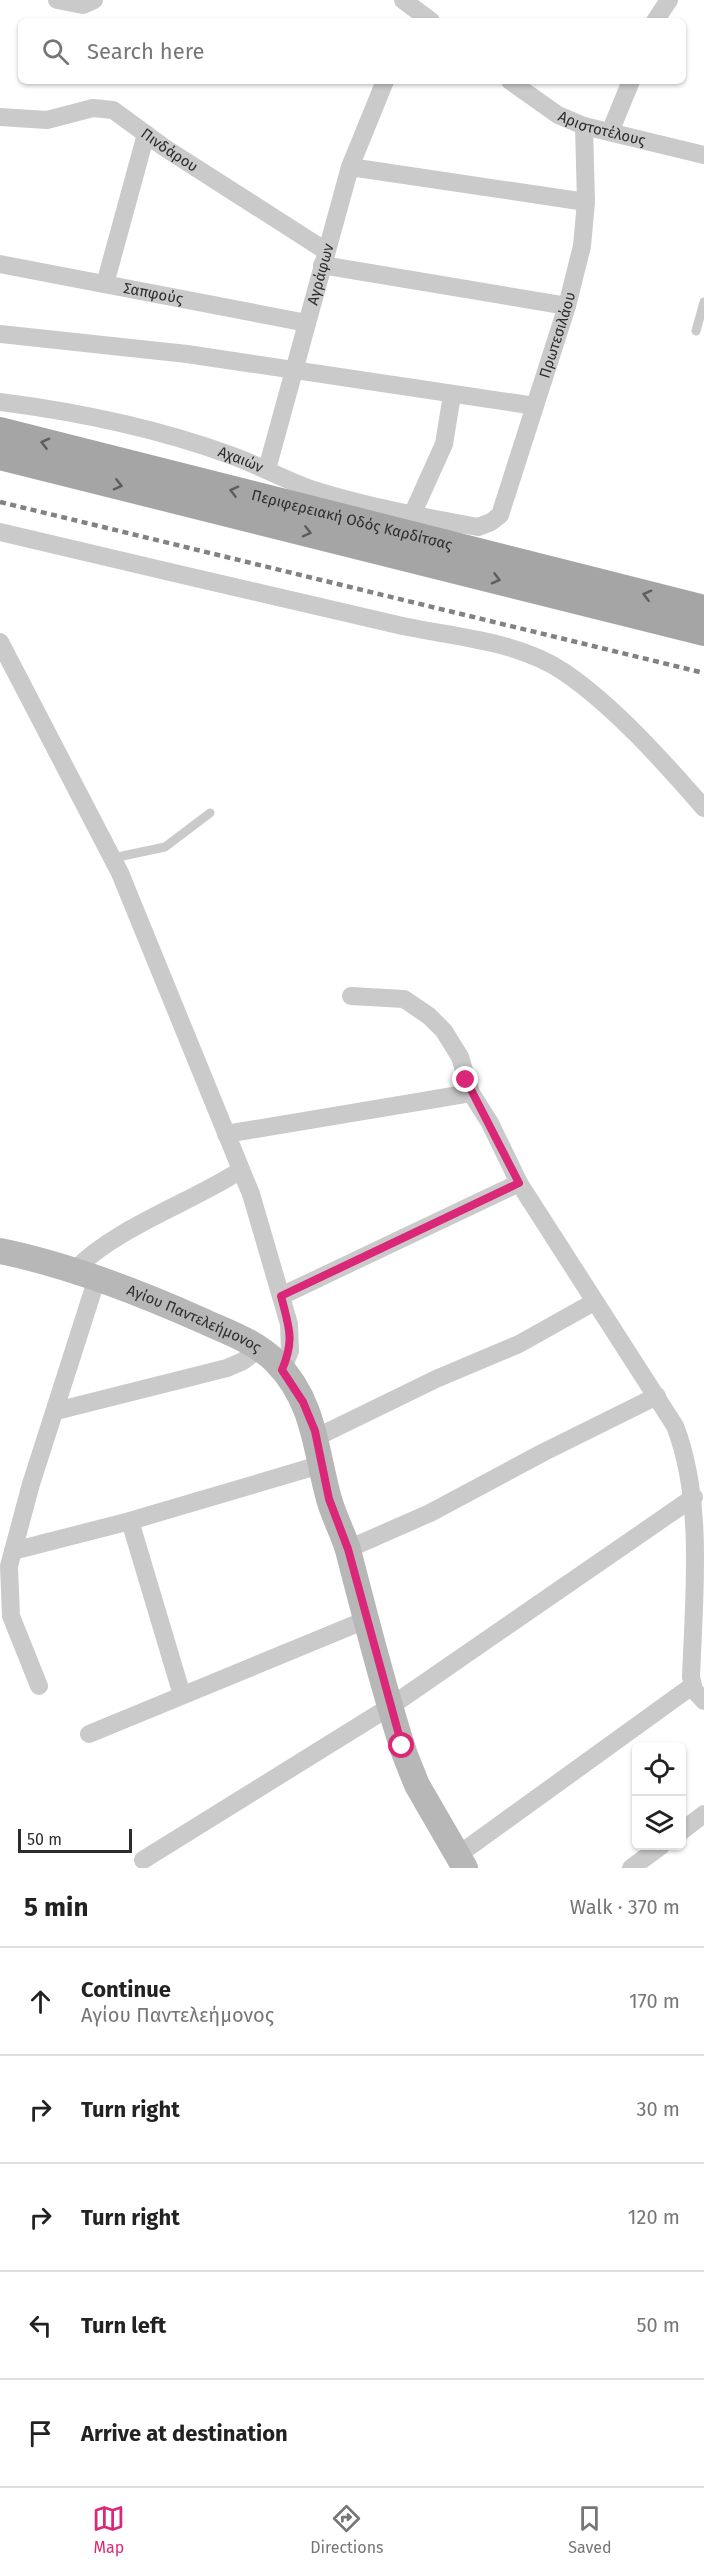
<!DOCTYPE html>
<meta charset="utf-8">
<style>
body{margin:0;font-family:"Fira Sans",sans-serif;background:#f6f6f6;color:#222}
.controls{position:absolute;right:18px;bottom:18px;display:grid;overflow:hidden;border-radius:9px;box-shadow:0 2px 4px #0004}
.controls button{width:54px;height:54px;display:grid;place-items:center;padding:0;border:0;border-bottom:2px solid #e0e0e0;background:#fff;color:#222;font:30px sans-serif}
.scale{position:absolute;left:18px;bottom:15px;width:114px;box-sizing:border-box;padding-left:6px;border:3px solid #2d2d2d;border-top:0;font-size:16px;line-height:21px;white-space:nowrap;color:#2d2d2d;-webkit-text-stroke:4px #fff;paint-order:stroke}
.stop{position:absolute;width:18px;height:18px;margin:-14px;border:4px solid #db2777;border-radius:50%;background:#fff}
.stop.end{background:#db2777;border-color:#fff;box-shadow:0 2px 6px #0008}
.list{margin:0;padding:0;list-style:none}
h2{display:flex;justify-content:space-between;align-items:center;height:78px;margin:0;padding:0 24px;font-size:26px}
h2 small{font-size:20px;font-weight:400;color:#767676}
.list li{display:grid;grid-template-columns:39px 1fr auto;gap:18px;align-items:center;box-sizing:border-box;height:108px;padding:0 24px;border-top:2px solid #e0e0e0}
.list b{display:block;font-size:22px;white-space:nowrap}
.list p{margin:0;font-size:20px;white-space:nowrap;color:#767676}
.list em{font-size:20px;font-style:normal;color:#767676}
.icon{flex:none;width:33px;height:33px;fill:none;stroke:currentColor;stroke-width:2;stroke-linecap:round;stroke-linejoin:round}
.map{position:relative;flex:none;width:704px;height:1868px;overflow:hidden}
.search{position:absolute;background:#fff;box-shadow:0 2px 4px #0004;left:18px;right:18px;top:18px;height:66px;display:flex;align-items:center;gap:15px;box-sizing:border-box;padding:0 21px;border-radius:9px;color:#767676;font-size:22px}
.sheet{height:618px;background:#fff}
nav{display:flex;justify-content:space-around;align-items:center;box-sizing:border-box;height:84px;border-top:2px solid #e0e0e0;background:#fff;font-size:16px;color:#767676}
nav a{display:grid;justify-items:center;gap:3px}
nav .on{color:#db2777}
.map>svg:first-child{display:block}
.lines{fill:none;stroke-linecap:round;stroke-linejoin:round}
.lane{stroke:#cacaca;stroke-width:9}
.street{stroke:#cacaca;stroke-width:18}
.secondary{stroke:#b7b7b7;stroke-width:26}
.primary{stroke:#a5a5a5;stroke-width:28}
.rail{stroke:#828282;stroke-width:4.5;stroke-dasharray:6 4.5;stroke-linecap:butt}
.oneway{stroke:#5d5d5d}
.route{stroke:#db2777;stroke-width:8}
.labels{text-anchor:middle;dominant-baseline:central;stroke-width:6;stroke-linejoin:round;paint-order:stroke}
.street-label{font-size:15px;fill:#2d2d2d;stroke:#fff}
</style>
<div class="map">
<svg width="704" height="1868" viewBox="0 0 704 1868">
<rect width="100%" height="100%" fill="#fff"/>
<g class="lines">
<g class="lane">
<path d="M696 331 704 302"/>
<path d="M113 858 165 847 210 813"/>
</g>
<g class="street">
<path d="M57 0 83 5 94 0"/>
<path d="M403 0 431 21"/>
<path d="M655 21 669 0"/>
<path id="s1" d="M510 81 558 115 584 126 704 155"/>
<path id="s2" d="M0 117 47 120 93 108 113 110 165 148 326 251"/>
<path d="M610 132 631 81"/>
<path d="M350 167 586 202"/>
<path id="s3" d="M0 264 307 323"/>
<path d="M322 265 567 306"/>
<path d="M105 284 146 134"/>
<path d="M0 334 187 354 535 406"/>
<path id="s4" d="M0 402C78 412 156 428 230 455 259 465 286 481 314 490 368 507 423 517 478 527L491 522 500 515 567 306 582 246 586 202 584 126"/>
<path id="s5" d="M267 469 350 167 385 81"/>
<path d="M412 515 444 444 452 395"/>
<path d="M0 532C131 563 263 594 394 624 449 637 515 639 564 672 614 706 664 762 704 808"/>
<path d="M0 642 120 873 251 1194 289 1324 290 1351 282 1370"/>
<path d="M351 996 404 999 429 1016 444 1031 460 1057 471 1093 490 1123 519 1183 675 1426C704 1500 694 1597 691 1677L694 1690 704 1701"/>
<path d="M226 1134 471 1093"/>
<path d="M75 1270C113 1229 192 1202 241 1170"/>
<path d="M281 1296 519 1183"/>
<path d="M56 1411 227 1368 243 1361 259 1349"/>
<path d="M317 1437 436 1379 519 1344 594 1302"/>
<path d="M130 1521 182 1695"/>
<path d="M348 1549 430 1513 544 1452 657 1396"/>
<path d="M13 1551 130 1521 323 1464"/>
<path d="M39 1686 11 1616 9 1566 31 1484 97 1278"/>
<path d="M89 1734 368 1619"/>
<path d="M682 1831 704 1814"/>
<path d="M458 1855 692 1686"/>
<path d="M143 1860 391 1706 694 1497"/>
<path d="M631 1868 661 1846"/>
</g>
<path class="secondary" id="s6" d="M0 1251C69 1265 136 1291 201 1320 227 1332 255 1341 276 1362 315 1402 315 1449 329 1499 334 1517 343 1533 348 1550 366 1619 383 1688 405 1755L417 1785 465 1868"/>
<g class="primary">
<path id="s7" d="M0 431 704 609"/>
<path d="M0 456 704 632"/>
</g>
<path class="rail" d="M0 502 704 673"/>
</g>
<defs><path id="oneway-chevron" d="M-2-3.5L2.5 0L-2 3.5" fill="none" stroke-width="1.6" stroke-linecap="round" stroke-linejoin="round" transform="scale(1.5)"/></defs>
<g class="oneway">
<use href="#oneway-chevron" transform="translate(45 443) rotate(-166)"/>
<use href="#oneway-chevron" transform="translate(118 485) rotate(14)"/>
<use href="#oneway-chevron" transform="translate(234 491) rotate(-166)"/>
<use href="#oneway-chevron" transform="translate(307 532) rotate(14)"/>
<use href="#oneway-chevron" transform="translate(496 579) rotate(14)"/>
<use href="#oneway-chevron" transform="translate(647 595) rotate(-166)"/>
</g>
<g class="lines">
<path class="route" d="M402 1746 348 1549 329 1499 315 1431 303 1402 282 1370C295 1339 289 1328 281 1296L519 1183 466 1080"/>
</g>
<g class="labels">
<g class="street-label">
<text stroke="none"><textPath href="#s1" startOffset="105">Αριστοτέλους</textPath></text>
<text stroke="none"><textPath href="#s2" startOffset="184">Πινδάρου</textPath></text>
<text stroke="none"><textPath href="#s5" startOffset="202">Αγράφων</textPath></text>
<text stroke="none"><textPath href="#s3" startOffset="156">Σαπφούς</textPath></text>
<text stroke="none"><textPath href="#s4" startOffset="710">Πρωτεσιλάου</textPath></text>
<text stroke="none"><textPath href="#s4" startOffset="248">Αχαιών</textPath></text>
<text stroke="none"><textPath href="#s7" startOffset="363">Περιφερειακή Οδός Καρδίτσας</textPath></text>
<text stroke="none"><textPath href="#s6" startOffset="206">Αγίου Παντελεήμονος</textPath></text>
</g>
</g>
</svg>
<div class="controls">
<button><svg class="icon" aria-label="locate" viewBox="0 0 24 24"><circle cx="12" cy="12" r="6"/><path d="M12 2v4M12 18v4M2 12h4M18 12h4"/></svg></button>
<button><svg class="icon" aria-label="layers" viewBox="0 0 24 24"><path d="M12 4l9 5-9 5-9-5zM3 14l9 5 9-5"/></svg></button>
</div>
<div class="scale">50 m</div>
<div class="stop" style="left:402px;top:1746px"></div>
<div class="stop end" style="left:466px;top:1080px"></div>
<div class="search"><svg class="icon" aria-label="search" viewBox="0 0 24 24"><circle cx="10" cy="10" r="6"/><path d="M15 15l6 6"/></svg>Search here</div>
</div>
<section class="sheet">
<h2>5 min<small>Walk · 370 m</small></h2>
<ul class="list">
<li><svg class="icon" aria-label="ahead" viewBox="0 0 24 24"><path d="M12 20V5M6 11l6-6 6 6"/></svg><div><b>Continue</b><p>Αγίου Παντελεήμονος</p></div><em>170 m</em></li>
<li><svg class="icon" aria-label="right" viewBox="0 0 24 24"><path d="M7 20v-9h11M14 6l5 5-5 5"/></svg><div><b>Turn right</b></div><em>30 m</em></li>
<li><svg class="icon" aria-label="right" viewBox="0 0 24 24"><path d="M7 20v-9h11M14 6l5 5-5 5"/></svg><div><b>Turn right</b></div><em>120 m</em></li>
<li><svg class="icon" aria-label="left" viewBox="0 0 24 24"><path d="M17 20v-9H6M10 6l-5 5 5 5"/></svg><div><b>Turn left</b></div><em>50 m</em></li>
<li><svg class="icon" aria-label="arrive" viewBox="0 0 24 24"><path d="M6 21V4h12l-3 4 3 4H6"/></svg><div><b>Arrive at destination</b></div></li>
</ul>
</section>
<nav>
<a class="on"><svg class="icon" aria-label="map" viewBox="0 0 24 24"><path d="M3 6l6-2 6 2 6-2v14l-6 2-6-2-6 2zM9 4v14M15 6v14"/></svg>Map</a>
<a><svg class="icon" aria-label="directions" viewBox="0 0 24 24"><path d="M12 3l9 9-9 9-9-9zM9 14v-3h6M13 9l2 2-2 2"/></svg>Directions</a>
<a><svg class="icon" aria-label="saved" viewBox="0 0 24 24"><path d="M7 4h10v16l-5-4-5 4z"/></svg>Saved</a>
</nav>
